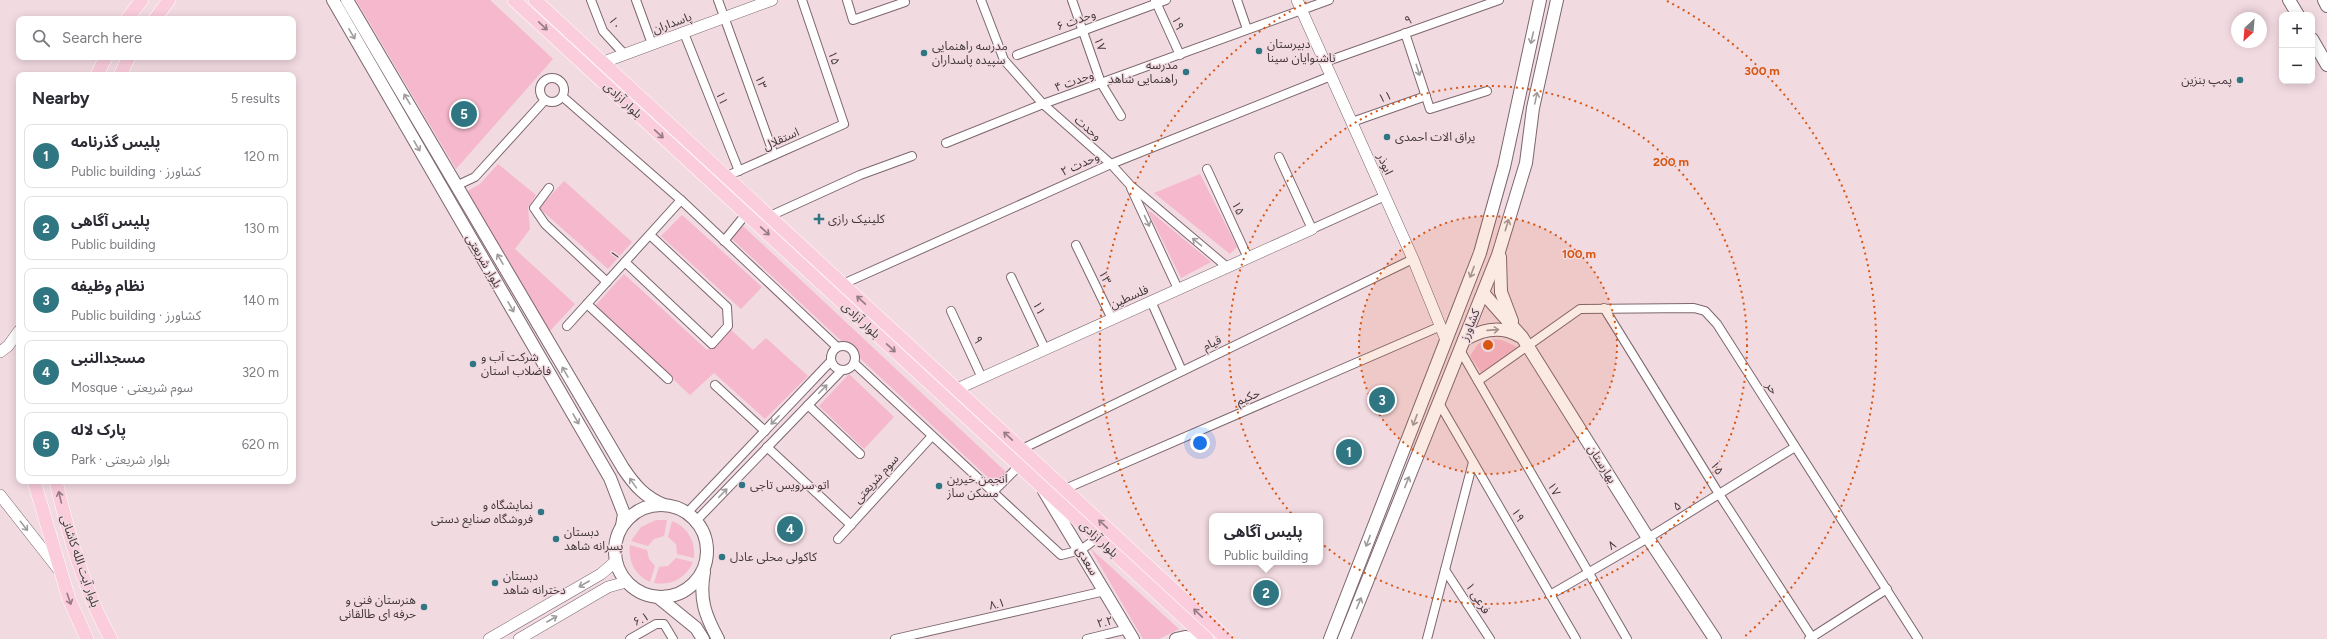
<!DOCTYPE html>
<meta charset="utf-8">
<style>
body{margin:0;font-family:Figtree,"Noto Sans Arabic",sans-serif;background:#f7f7f7;color:#2b2b33}
.controls{position:absolute;right:12px;top:12px;display:grid;overflow:hidden;border-radius:8px;box-shadow:0 2px 10px #0003}
.controls button{width:36px;height:36px;display:grid;place-items:center;padding:0;border:0;border-bottom:1px solid #e1e1e2;background:#fff;color:#2b2b33;font:20px sans-serif}
.compass{position:absolute;left:2231px;top:12px;width:36px;height:36px;border-radius:50%;background:#fff;box-shadow:0 2px 10px #0003;rotate:206deg}
.you{position:absolute;left:1200px;top:443px;width:14px;height:14px;margin:-10px;border:3px solid #fff;border-radius:50%;background:#1a73e8;box-shadow:0 0 0 6px #1a73e833}
.badge{display:grid;place-items:center;width:26px;height:26px;border-radius:50%;background:#2f7682;color:#fff;font-size:13px;font-weight:700}
.pin{position:absolute;translate:-50% -50%;border:2px solid #fff;box-shadow:0 1px 4px #0006}
.popup{position:absolute;left:1209px;top:513px;width:114px;height:52px;box-sizing:border-box;display:grid;place-content:center;border-radius:8px;background:#fff;filter:drop-shadow(0 1px 3px #0005);font-size:13px;white-space:nowrap;color:#7c7c81}
.popup b{font-size:15px;color:#2b2b33}
.popup::after{content:'';position:absolute;left:50%;top:100%;margin-left:-8px;border:8px solid transparent;border-top-color:#fff}
.list{margin:0;padding:0;list-style:none}
h2{display:flex;justify-content:space-between;align-items:center;height:52px;margin:0;padding:0 16px;font-size:17px}
h2 small{font-size:13px;font-weight:400;color:#7c7c81}
.list li{display:grid;grid-template-columns:26px 1fr auto;gap:12px;align-items:center;box-sizing:border-box;height:64px;margin:0 8px 8px;padding:0 8px;border:1px solid #e1e1e2;border-radius:8px}
.list b{display:block;font-size:15px;white-space:nowrap}
.list p{margin:0;font-size:13px;white-space:nowrap;color:#7c7c81}
.list em{font-size:13px;font-style:normal;color:#7c7c81}
.icon{flex:none;width:22px;height:22px;fill:none;stroke:currentColor;stroke-width:2;stroke-linecap:round;stroke-linejoin:round}
.map{position:relative;flex:none;width:2327px;height:639px;overflow:hidden}
.search{position:absolute;background:#fff;box-shadow:0 2px 10px #0003;left:16px;top:16px;width:280px;height:44px;display:flex;align-items:center;gap:10px;box-sizing:border-box;padding:0 14px;border-radius:8px;color:#7c7c81;font-size:15px}
.panel{position:absolute;background:#fff;box-shadow:0 2px 10px #0003;left:16px;top:72px;width:280px;height:412px;border-radius:8px}
.map>svg:first-child{display:block}
.green{fill:#f5b8cc}
.lines{fill:none;stroke-linecap:round;stroke-linejoin:round}
.minor-casing{stroke:#7c676e;stroke-width:10}
.tertiary-casing{stroke:#7c676e;stroke-width:12}
.secondary-casing{stroke:#7c676e;stroke-width:14}
.primary-casing{stroke:#fff;stroke-width:14}
.minor{stroke:#fff;stroke-width:8}
.tertiary{stroke:#fff;stroke-width:11}
.secondary{stroke:#fff;stroke-width:12}
.primary{stroke:#faccdc;stroke-width:13}
.oneway{stroke:#957b83}
.oneway2{stroke:#a09c9d}
.ring{fill:none;stroke:#d75611;stroke-width:2;stroke-dasharray:2 4}
.poi-dot{fill:#2f7682;stroke:#f2dae1;stroke-width:1.5}
.labels{text-anchor:middle;dominant-baseline:central;stroke-width:3;stroke-linejoin:round;paint-order:stroke}
.street-label{font-size:12px;fill:#42383b;stroke:#f2dae1}
.poi-label{font-size:12px;fill:#42383b;stroke:#f2dae1;text-anchor:start}
.centre{fill:#d75611;stroke:#f2dae1;stroke-width:2}
.ring-label{font-size:12px;text-anchor:middle;font-weight:bold;fill:#d75611;stroke:#f2dae1;stroke-width:3;stroke-linejoin:round;paint-order:stroke}
</style>
<div class="map">
<svg width="2327" height="639" viewBox="0 0 2327 639">
<rect width="100%" height="100%" fill="#f2dae1"/>
<g class="green">
<path d="M356 0H490L553 59 456 169Z"/>
<path d="M498 164 536 195 528 208 530 229 515 249 575 304 549 332 466 192 480 184Z"/>
<path d="M1200 174 1237 247 1230 254 1154 193Z"/>
<path d="M564 181 632 242 608 269 539 208Z"/>
<path d="M1148 211 1151 212 1211 262 1181 278Z"/>
<path d="M682 215 762 287 741 309 661 236Z"/>
<path d="M743 226 1006 472 995 484 732 239Z"/>
<path d="M624 274 707 350 730 329 753 350 766 338 808 376 765 419 714 373 690 395 595 306Z"/>
<path d="M1492 339 1502 340 1519 348 1482 374 1470 356 1478 344Z"/>
<path d="M849 374 894 417 864 449 819 406Z"/>
<path d="M656 520H667L664 536 654 539 648 546 631 541 641 527Z"/>
<path d="M672 521C687 527 696 541 694 558L677 554 676 544 668 537Z"/>
<path d="M630 545 647 550 649 559 655 566 650 582C635 575 628 561 630 545Z"/>
<path d="M1090 548 1179 629 1159 639H1143Z"/>
<path d="M676 558 693 562C686 578 671 586 654 583L659 567 668 566Z"/>
</g>
<g class="lines">
<defs>
<g id="minor">
<path d="M591 0 603 31 625 55"/>
<path d="M636 0 652 44"/>
<path d="M718 0 774 155"/>
<path d="M847 0 853 20 905 2"/>
<path d="M981 0 1004 60 1043 104 1111 164 1130 185 1227 267"/>
<path d="M1072 0 1101 83 1121 116"/>
<path d="M1155 0 1180 55"/>
<path d="M1237 0 1247 29"/>
<path d="M684 33 739 171"/>
<path d="M1405 33 1430 109 1487 91"/>
<path d="M1017 55 1166 0"/>
<path d="M1325 62 1499 0"/>
<circle cx="552" cy="90" r="12"/>
<path d="M563 97 681 200 837 347"/>
<path d="M1352 122 1426 96"/>
<path d="M946 143 1043 104 1329 0"/>
<path d="M1279 157 1312 229 1385 196"/>
<path d="M1207 169 1248 258"/>
<path d="M727 176 844 124 802 0"/>
<path d="M458 185 475 177 545 100"/>
<path d="M549 188 534 208 545 224 607 282"/>
<path d="M1131 188 1178 289"/>
<path d="M770 216 860 175 912 156"/>
<path d="M724 241 746 214"/>
<path d="M1076 245 1112 319"/>
<path d="M625 262 712 344 728 326 727 307 650 235"/>
<path d="M1011 277 1045 349"/>
<path d="M843 284 1111 164 1331 76"/>
<path d="M1151 301 1182 371"/>
<path d="M587 304 668 379"/>
<path d="M1604 308 1719 494 1813 639"/>
<path d="M951 311 982 378"/>
<path d="M567 326 681 200"/>
<circle cx="843" cy="358" r="12"/>
<path d="M1460 350 1627 639"/>
<path d="M854 363 1061 555 1081 550 1097 538"/>
<path d="M1478 381 1580 309 1694 308 1705 311 1717 324 1918 639"/>
<path d="M715 385 765 431"/>
<path d="M1439 403 1576 639"/>
<path d="M808 405 860 454"/>
<path d="M767 447 851 525"/>
<path d="M1022 449 1413 259"/>
<path d="M1065 489 1441 326"/>
<path d="M993 492 1019 466"/>
<path d="M687 513 831 361"/>
<path d="M696 521 842 370"/>
<path d="M838 539 932 436"/>
<path d="M1445 570 1490 639"/>
<path d="M1550 595 1648 538 1795 447"/>
<path d="M630 639 656 624H664L673 639"/>
<path d="M895 639 1105 591"/>
<path d="M1087 639 1128 629"/>
<path d="M1427 639 1473 462"/>
<path d="M1809 639 1887 589"/>
</g>
<g id="tertiary">
<path d="M1297 0 1413 259 1446 340"/>
<path d="M604 62 772 0"/>
<path d="M0 352 8 346 19 331"/>
<path d="M957 389 1312 229"/>
<path d="M0 495 59 570"/>
<path d="M489 639 601 574 616 561"/>
<path d="M519 639 608 587 626 582"/>
</g>
<g id="secondary">
<path d="M333 0 610 478 624 514 622 526"/>
<path d="M347 0 623 468C635 486 645 497 664 505"/>
<path d="M2289 0 2298 15"/>
<path d="M2324 0 2327 6"/>
<path d="M2312 39 2327 65"/>
<path d="M1500 257 1501 292 1512 321"/>
<path d="M1484 294 1522 337 1648 538 1715 639"/>
<path d="M1464 340C1481 330 1501 325 1519 336"/>
<path d="M1044 491 1133 639"/>
<circle cx="661" cy="551" r="46"/>
<path d="M704 572C699 599 705 615 718 639"/>
<path d="M658 597 696 628 703 639"/>
<path d="M1176 639 1185 637 1197 639"/>
<path d="M1330 639 1480 253 1504 167 1540 0"/>
<path d="M1344 639 1498 255 1526 163 1533 108 1557 0"/>
</g>
<g id="primary">
<path d="M514 0 1207 639"/>
<path d="M535 0 1227 639"/>
<path d="M127 19 142 0"/>
<path d="M155 19 169 0"/>
<path d="M97 75 106 57"/>
<path d="M120 75 129 57"/>
<path d="M34 481 69 599 87 639"/>
<path d="M56 481C68 534 84 591 111 639"/>
</g>
</defs>
<use href="#minor" class="minor-casing"/>
<use href="#tertiary" class="tertiary-casing"/>
<use href="#secondary" class="secondary-casing"/>
<use href="#primary" class="primary-casing"/>
<use href="#minor" class="minor"/>
<use href="#tertiary" class="tertiary"/>
<use href="#secondary" class="secondary"/>
<use href="#primary" class="primary"/>
</g>
<defs><path id="oneway-shaft" d="M-6 0H5M1.5-3L5.5 0L1.5 3" fill="none" stroke-width="1.6" stroke-linecap="round" stroke-linejoin="round"/></defs>
<g class="oneway">
<use href="#oneway-shaft" transform="translate(543 26) rotate(43)"/>
<use href="#oneway-shaft" transform="translate(659 134) rotate(43)"/>
<use href="#oneway-shaft" transform="translate(765 231) rotate(43)"/>
<use href="#oneway-shaft" transform="translate(861 300) rotate(-137)"/>
<use href="#oneway-shaft" transform="translate(891 348) rotate(43)"/>
<use href="#oneway-shaft" transform="translate(1008 436) rotate(-137)"/>
<use href="#oneway-shaft" transform="translate(60 497) rotate(-103)"/>
<use href="#oneway-shaft" transform="translate(1103 524) rotate(-137)"/>
<use href="#oneway-shaft" transform="translate(69 599) rotate(71)"/>
<use href="#oneway-shaft" transform="translate(1198 613) rotate(-137)"/>
</g>
<g class="oneway2">
<use href="#oneway-shaft" transform="translate(352 34) rotate(60)"/>
<use href="#oneway-shaft" transform="translate(1532 38) rotate(103)"/>
<use href="#oneway-shaft" transform="translate(1418 70) rotate(72)"/>
<use href="#oneway-shaft" transform="translate(1536 98) rotate(-78)"/>
<use href="#oneway-shaft" transform="translate(407 99) rotate(-121)"/>
<use href="#oneway-shaft" transform="translate(417 146) rotate(60)"/>
<use href="#oneway-shaft" transform="translate(1147 221) rotate(65)"/>
<use href="#oneway-shaft" transform="translate(1507 225) rotate(-73)"/>
<use href="#oneway-shaft" transform="translate(1197 242) rotate(-140)"/>
<use href="#oneway-shaft" transform="translate(500 259) rotate(-120)"/>
<use href="#oneway-shaft" transform="translate(1472 272) rotate(111)"/>
<use href="#oneway-shaft" transform="translate(511 307) rotate(60)"/>
<use href="#oneway-shaft" transform="translate(1493 330) rotate(-4)"/>
<use href="#oneway-shaft" transform="translate(565 372) rotate(-120)"/>
<use href="#oneway-shaft" transform="translate(823 389) rotate(-46)"/>
<use href="#oneway-shaft" transform="translate(576 419) rotate(60)"/>
<use href="#oneway-shaft" transform="translate(775 420) rotate(134)"/>
<use href="#oneway-shaft" transform="translate(1415 420) rotate(111)"/>
<use href="#oneway-shaft" transform="translate(1407 482) rotate(-68)"/>
<use href="#oneway-shaft" transform="translate(633 483) rotate(-125)"/>
<use href="#oneway-shaft" transform="translate(723 493) rotate(-46)"/>
<use href="#oneway-shaft" transform="translate(24 526) rotate(52)"/>
<use href="#oneway-shaft" transform="translate(1368 541) rotate(111)"/>
<use href="#oneway-shaft" transform="translate(584 584) rotate(150)"/>
<use href="#oneway-shaft" transform="translate(1359 603) rotate(-68)"/>
<use href="#oneway-shaft" transform="translate(552 619) rotate(-30)"/>
</g>
<circle cx="1488" cy="345" r="129" fill="#d75611" fill-opacity=".12"/>
<g class="ring">
<circle cx="1488" cy="345" r="129"/>
<circle cx="1488" cy="345" r="259"/>
<path d="M1233 638A388 388 0 0 1 1309 1M1667 1A388 388 0 0 1 1743 638"/>
</g>
<g class="poi-dot">
<circle cx="1259" cy="51" r="4"/>
<circle cx="924" cy="53" r="4"/>
<circle cx="1186" cy="72" r="4"/>
<circle cx="2240" cy="80" r="4"/>
<circle cx="1387" cy="137" r="4"/>
<path d="M817 213h4v4h4v4h-4v4h-4v-4h-4v-4h4z"/>
<circle cx="473" cy="364" r="4"/>
<circle cx="742" cy="485" r="4"/>
<circle cx="939" cy="486" r="4"/>
<circle cx="541" cy="512" r="4"/>
<circle cx="556" cy="539" r="4"/>
<circle cx="722" cy="557" r="4"/>
<circle cx="495" cy="583" r="4"/>
<circle cx="424" cy="607" r="4"/>
</g>
<g class="labels">
<g class="street-label">
<text transform="translate(1076 20) rotate(-20)">وحدت ۶</text>
<text transform="translate(1408 20) rotate(-20)">۹</text>
<text transform="translate(615 23) rotate(59)">۱۰</text>
<text transform="translate(672 23) rotate(-20)">پاسداران</text>
<text transform="translate(1178 23) rotate(66)">۱۹</text>
<text transform="translate(1100 44) rotate(71)">۱۷</text>
<text transform="translate(834 58) rotate(71)">۱۵</text>
<text transform="translate(1074 81) rotate(-20)">وحدت ۴</text>
<text transform="translate(761 82) rotate(70)">۱۳</text>
<text transform="translate(1385 97) rotate(-19)">۱۱</text>
<text transform="translate(722 98) rotate(69)">۱۱</text>
<text transform="translate(623 100) rotate(43)">بلوار آزادی</text>
<text transform="translate(1088 128) rotate(41)">وحدت</text>
<text transform="translate(781 139) rotate(-24)">استقلال</text>
<text transform="translate(1080 164) rotate(-24)">وحدت ۲</text>
<text transform="translate(1385 164) rotate(66)">ابوذر</text>
<text transform="translate(1238 208) rotate(65)">۱۵</text>
<text transform="translate(615 255) rotate(-48)">۱</text>
<text transform="translate(484 261) rotate(60)">بلوار شریعتی</text>
<text transform="translate(1105 277) rotate(65)">۱۳</text>
<text transform="translate(1129 297) rotate(-24)">فلسطین</text>
<text transform="translate(1039 308) rotate(65)">۱۱</text>
<text transform="translate(861 320) rotate(43)">بلوار آزادی</text>
<text transform="translate(1470 325) rotate(-68)">کشاورز</text>
<text transform="translate(978 340) rotate(65)">۹</text>
<text transform="translate(1212 343) rotate(-26)">قیام</text>
<text transform="translate(1772 388) rotate(57)">حر</text>
<text transform="translate(1248 397) rotate(-23)">حکیم</text>
<text transform="translate(1602 464) rotate(58)">بهارستان</text>
<text transform="translate(1717 468) rotate(58)">۱۵</text>
<text transform="translate(876 479) rotate(-48)">سوم شریعتی</text>
<text transform="translate(1554 489) rotate(60)">۱۷</text>
<text transform="translate(1677 506) rotate(-32)">۵</text>
<text transform="translate(1518 515) rotate(60)">۱۹</text>
<text transform="translate(1099 539) rotate(43)">بلوار آزادی</text>
<text transform="translate(1612 545) rotate(-31)">۸</text>
<text transform="translate(80 561) rotate(71)">بلوار آیت الله کاشانی</text>
<text transform="translate(1087 561) rotate(59)">سعدی</text>
<text transform="translate(1478 598) rotate(57)">فرعی ۱</text>
<text transform="translate(997 604) rotate(-13)">۸.۱</text>
<text transform="translate(641 619) rotate(-27)">۶.۱</text>
<text transform="translate(1105 622) rotate(-14)">۲.۲</text>
</g>
<g class="poi-label">
<text x="1267" y="44">دبیرستان<tspan x="1267" dy="14">ناشنوایان سینا</tspan></text>
<text x="932" y="46">مدرسه راهنمایی<tspan x="932" dy="14">سپیده پاسداران</tspan></text>
<text x="1178" y="65" text-anchor="end">مدرسه<tspan x="1178" dy="14">راهنمایی شاهد</tspan></text>
<text x="2232" y="80" text-anchor="end">پمپ بنزین</text>
<text x="1395" y="137">یراق الات احمدی</text>
<text x="828" y="219">کلینیک رازی</text>
<text x="481" y="357">شرکت آب و<tspan x="481" dy="14">فاضلاب استان</tspan></text>
<text x="947" y="479">انجمن خیرین<tspan x="947" dy="14">مسکن ساز</tspan></text>
<text x="750" y="485">اتو سرویس تاجی</text>
<text x="533" y="505" text-anchor="end">نمایشگاه و<tspan x="533" dy="14">فروشگاه صنایع دستی</tspan></text>
<text x="564" y="532">دبستان<tspan x="564" dy="14">پسرانه شاهد</tspan></text>
<text x="730" y="557">کاکولی محلی عادل</text>
<text x="503" y="576">دبستان<tspan x="503" dy="14">دخترانه شاهد</tspan></text>
<text x="416" y="600" text-anchor="end">هنرستان فنی و<tspan x="416" dy="14">حرفه ای طالقانی</tspan></text>
</g>
</g>
<circle cx="1488" cy="345" r="6" class="centre"/>
<g class="ring-label">
<text x="1762" y="75">300 m</text>
<text x="1671" y="166">200 m</text>
<text x="1579" y="258">100 m</text>
</g>
</svg>
<div class="controls">
<button>+</button>
<button>−</button>
</div>
<svg class="compass" viewBox="-18 -18 36 36"><path d="M0-13l5 13h-10z" fill="#e53935"/><path d="M0 13l5-13h-10z" fill="#7c7c81"/></svg>
<div class="you"></div>
<div class="pin badge" style="left:1349px;top:452px">1</div>
<div class="pin badge" style="left:1266px;top:593px">2</div>
<div class="popup"><b>پلیس آگاهی</b>Public building</div>
<div class="pin badge" style="left:1382px;top:400px">3</div>
<div class="pin badge" style="left:790px;top:529px">4</div>
<div class="pin badge" style="left:464px;top:114px">5</div>
<div class="search"><svg class="icon" aria-label="search" viewBox="0 0 24 24"><circle cx="10" cy="10" r="6"/><path d="M15 15l6 6"/></svg>Search here</div>
<section class="panel">
<h2>Nearby<small>5 results</small></h2>
<ul class="list">
<li><span class="badge">1</span><div><b>پلیس گذرنامه</b><p>Public building · کشاورز</p></div><em>120 m</em></li>
<li><span class="badge">2</span><div><b>پلیس آگاهی</b><p>Public building</p></div><em>130 m</em></li>
<li><span class="badge">3</span><div><b>نظام وظیفه</b><p>Public building · کشاورز</p></div><em>140 m</em></li>
<li><span class="badge">4</span><div><b>مسجدالنبی</b><p>Mosque · سوم شریعتی</p></div><em>320 m</em></li>
<li><span class="badge">5</span><div><b>پارک لاله</b><p>Park · بلوار شریعتی</p></div><em>620 m</em></li>
</ul>
</section>
</div>
